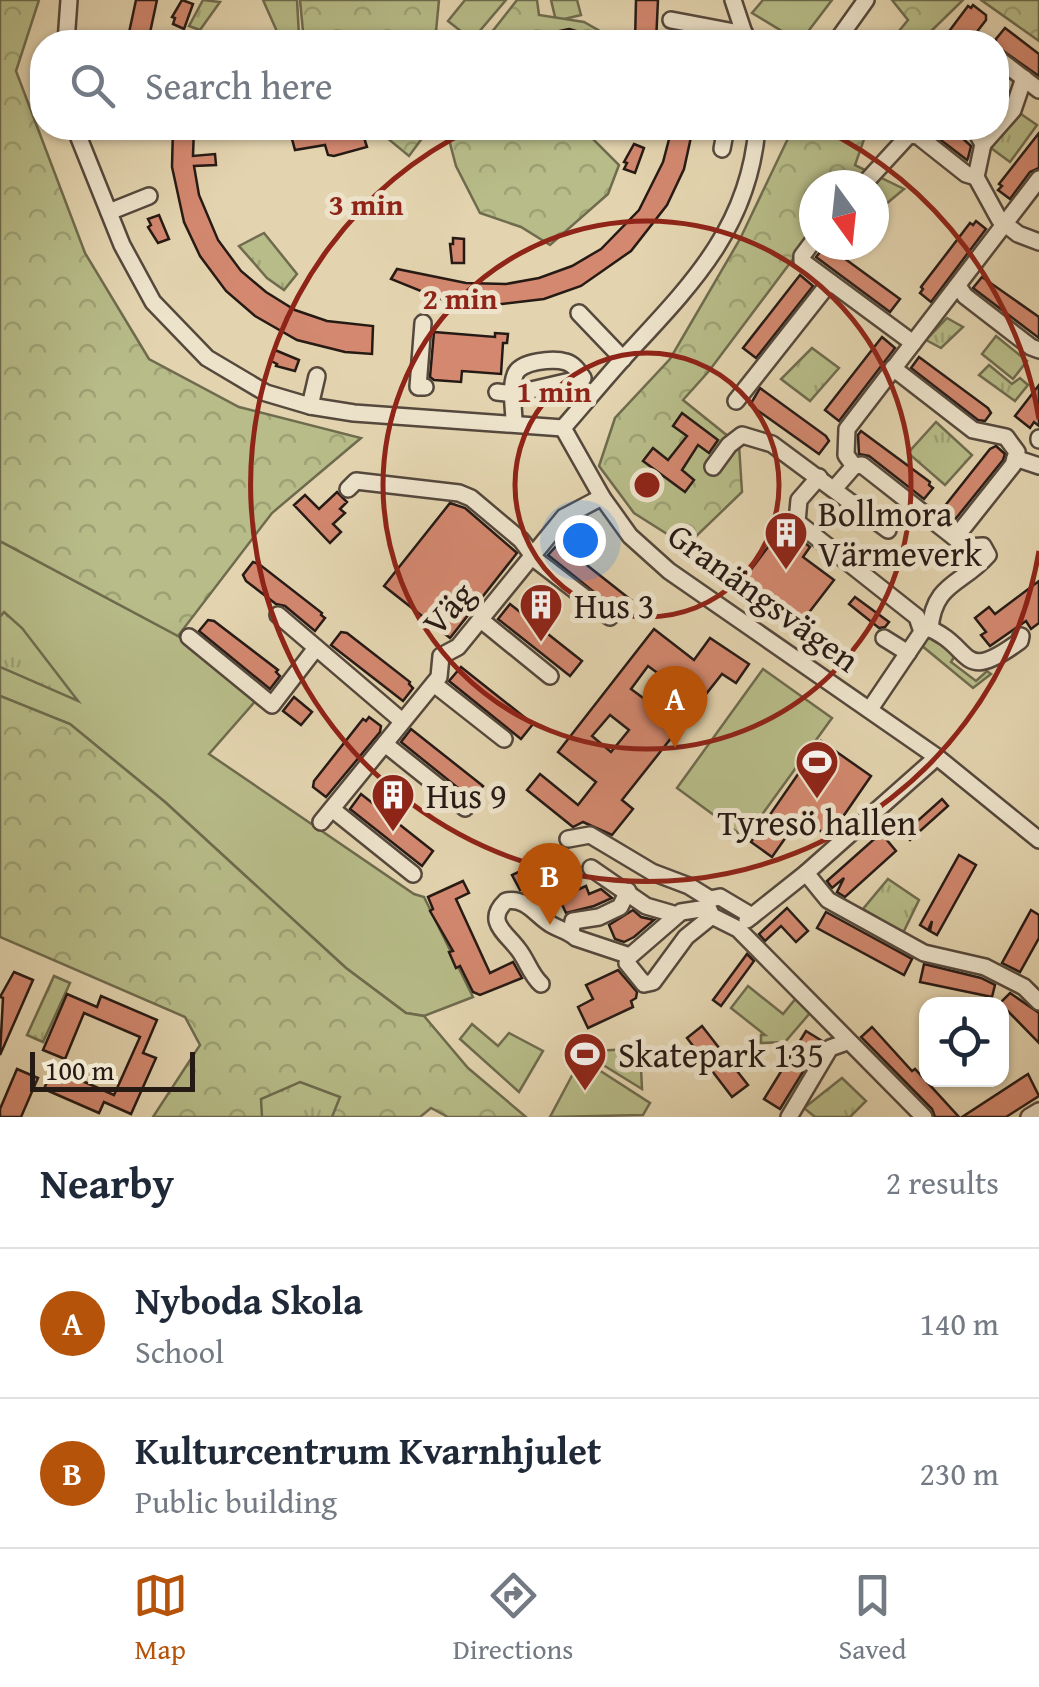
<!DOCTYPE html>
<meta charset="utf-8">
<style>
body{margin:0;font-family:"Gentium Book Plus",serif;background:#f2f2f3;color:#1f2937}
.controls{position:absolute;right:30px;bottom:30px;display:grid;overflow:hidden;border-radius:20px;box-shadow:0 2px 8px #0004}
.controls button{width:90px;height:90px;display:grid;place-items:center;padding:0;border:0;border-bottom:2px solid #e0e1e3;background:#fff;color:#1f2937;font:50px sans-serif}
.compass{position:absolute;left:799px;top:170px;width:90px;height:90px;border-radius:50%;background:#fff;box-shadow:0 2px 8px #0004;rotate:165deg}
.scale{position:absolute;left:30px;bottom:25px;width:165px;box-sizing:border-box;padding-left:10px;border:5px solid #261a15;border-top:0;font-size:28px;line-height:35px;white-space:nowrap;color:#261a15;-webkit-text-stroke:8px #ede3cb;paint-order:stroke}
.you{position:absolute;left:580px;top:540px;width:35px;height:35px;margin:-25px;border:8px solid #fff;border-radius:50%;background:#1a73e8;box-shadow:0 0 0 15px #1a73e833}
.badge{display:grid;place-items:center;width:65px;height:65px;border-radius:50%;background:#b45309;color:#fff;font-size:32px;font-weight:700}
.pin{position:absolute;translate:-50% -82px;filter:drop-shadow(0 2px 5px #0008)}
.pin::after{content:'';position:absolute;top:52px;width:35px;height:30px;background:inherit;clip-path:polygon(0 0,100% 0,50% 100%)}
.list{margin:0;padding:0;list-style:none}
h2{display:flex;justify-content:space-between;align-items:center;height:130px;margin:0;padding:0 40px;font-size:42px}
h2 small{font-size:32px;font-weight:400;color:#747a83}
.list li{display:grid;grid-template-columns:65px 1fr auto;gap:30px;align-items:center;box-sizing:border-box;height:150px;padding:0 40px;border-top:2px solid #e0e1e3}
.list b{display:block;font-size:38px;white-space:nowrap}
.list p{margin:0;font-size:32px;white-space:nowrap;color:#747a83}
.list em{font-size:32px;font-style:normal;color:#747a83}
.icon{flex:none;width:55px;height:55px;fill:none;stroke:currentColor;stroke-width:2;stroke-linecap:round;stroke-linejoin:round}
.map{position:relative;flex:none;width:1039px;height:1117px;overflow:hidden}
.search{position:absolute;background:#fff;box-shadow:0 2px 8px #0004;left:30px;right:30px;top:30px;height:110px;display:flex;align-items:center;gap:25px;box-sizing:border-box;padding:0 35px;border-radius:40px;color:#747a83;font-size:38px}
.sheet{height:430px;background:#fff}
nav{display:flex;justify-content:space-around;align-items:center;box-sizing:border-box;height:140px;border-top:2px solid #e0e1e3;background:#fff;font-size:28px;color:#747a83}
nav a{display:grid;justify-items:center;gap:5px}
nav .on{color:#b45309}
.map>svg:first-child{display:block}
.green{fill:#b7bc88;stroke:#6e6b4e;stroke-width:2.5}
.forest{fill:url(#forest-crowns);stroke:#6e6b4e;stroke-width:2.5}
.park{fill:url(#park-tufts);stroke:#6e6b4e;stroke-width:2.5}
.building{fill:#d3886f;stroke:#261a15;stroke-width:2.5;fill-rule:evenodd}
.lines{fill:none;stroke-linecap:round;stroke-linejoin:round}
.minor-casing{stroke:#55483c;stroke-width:20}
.minor{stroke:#ede3cb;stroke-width:15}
.ring{fill:none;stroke:#8f2418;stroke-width:5}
.labels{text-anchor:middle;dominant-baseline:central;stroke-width:10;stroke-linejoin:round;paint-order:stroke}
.poi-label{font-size:35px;fill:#261a15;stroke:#ede3cb;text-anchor:start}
.street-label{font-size:35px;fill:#261a15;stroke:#ede3cb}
.centre{fill:#8f2418;stroke:#ede3cb;stroke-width:5}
.ring-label{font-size:30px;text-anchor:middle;font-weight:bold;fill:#8f2418;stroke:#ede3cb;stroke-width:10;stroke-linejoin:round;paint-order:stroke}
</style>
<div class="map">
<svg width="1039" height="1117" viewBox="0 0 1039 1117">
<defs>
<pattern id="forest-crowns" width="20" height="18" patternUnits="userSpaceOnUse" patternTransform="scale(2.5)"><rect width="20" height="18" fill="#b7bc88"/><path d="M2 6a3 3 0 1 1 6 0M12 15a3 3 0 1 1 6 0" fill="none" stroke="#9da174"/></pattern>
<pattern id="park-tufts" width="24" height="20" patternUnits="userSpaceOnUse" patternTransform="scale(2.5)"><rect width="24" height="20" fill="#b7bc88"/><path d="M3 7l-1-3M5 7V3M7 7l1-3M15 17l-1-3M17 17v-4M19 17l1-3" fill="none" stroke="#9da174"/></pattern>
</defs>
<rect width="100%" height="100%" fill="#e3d4af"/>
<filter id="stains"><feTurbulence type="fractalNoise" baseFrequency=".002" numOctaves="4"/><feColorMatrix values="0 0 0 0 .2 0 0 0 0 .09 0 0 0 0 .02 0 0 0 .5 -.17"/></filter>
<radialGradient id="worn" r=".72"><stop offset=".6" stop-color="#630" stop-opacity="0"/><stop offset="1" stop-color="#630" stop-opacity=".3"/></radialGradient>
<g class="green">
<path d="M263 0H297L299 36 287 41 279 36Z"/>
<path d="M465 0H506L472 40 448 21Z"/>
<path d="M551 0H577L581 15 556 21Z"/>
<path d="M763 0H832L800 42 752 13Z"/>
<path d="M996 336 1027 361 1013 379 982 354Z"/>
<path d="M0 541 178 636 259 697 209 754 414 894 424 897 473 997 424 1016 406 1013 346 968 165 802 70 724 0 696Z"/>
<path d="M931 634 956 654 951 662 976 681 987 671 991 674 973 688 921 645Z"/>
<path d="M763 669 832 718 745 838 677 788Z"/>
<path d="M748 986 783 1014 797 997 810 1013 785 1042 761 1043V1035H765L731 1008Z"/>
<path d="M472 1024 498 1046 509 1033 543 1051 519 1092 460 1039Z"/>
<path d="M640 1048 642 1089 595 1060 598 1051Z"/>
<path d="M585 1061 650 1103 643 1115 550 1117 575 1070Z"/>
</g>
<g class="forest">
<path d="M0 0H39L16 71 85 253 149 359 239 407 361 438 272 513 178 636 0 541Z"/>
<path d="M300 0H439L435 42H304Z"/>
<path d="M517 0H537L539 15 584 22 612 38 610 42H484Z"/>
<path d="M892 0H963L920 42H890L908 20Z"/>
<path d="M981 0H1039V41Z"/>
<path d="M375 128H423V137L409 156Z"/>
<path d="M446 128H582L619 165 608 194 550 245 521 227 480 213 456 166Z"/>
<path d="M793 128H868L855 165 904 189 874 214V185H814V231L709 371 683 400 739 445 742 492 686 546 634 513 599 466 615 418 670 359 740 239Z"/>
<path d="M0 696 70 724 165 802 346 968 406 1013 424 1016 468 1068 526 1117H448L431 1108 420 1117H153L200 1045 185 1017 0 937Z"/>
</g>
<g class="park">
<path d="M203 0 220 2 200 30 189 26Z"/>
<path d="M1021 114 1037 125 1010 162 991 148Z"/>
<path d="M264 233 297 274 284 290 267 278 239 246Z"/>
<path d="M947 318 963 327 941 348 926 340Z"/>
<path d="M812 348 839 368 810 401 781 379Z"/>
<path d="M989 365 1012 384 1020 378 1028 385 1015 401 979 375Z"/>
<path d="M936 422 972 455 945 485 908 453Z"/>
<path d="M4 612 22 628 78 701 0 667V617Z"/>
<path d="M888 879 919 900 903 933 863 909Z"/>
<path d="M54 976 70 983 43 1042 27 1035Z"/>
<path d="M842 1078 866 1101 850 1117H815L804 1108Z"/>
<path d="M300 1082 340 1097 332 1117H262L261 1099Z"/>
</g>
<g class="building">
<path d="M136 0H157L148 42H127Z"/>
<path d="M182 0 193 4 184 29 173 24 175 18 172 17Z"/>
<path d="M636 0H658L656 42H635Z"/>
<path d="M973 5 986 15V20L969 42H941L968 6 971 8Z"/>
<path d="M1005 28 1039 54V76L996 46V39Z"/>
<path d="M569 29 576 31 577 42H551L550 33Z"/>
<path d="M173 128H194L193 156 215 154 216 165 194 166 199 195 218 240 241 271 266 292 295 310 327 321 373 326 372 354 345 352 297 340 255 316 226 291 200 256 184 222 172 167Z"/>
<path d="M289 128H361L367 147 334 156 328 155 325 145 295 150Z"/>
<path d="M672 128H693L684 169 667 205 631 251 581 286 544 299 486 306 443 300 391 279 397 269 466 283 506 284 539 278 572 266 601 249 639 210 663 162Z"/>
<path d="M925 128H951L971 146 968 158 967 160Z"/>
<path d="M1039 133V168L1030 172 1010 199 998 190 1002 186 999 184Z"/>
<path d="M634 144 644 148 635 173 624 169 627 163 624 162Z"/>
<path d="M159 215 169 239 158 243 148 227 151 225 148 219Z"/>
<path d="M976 221 986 229 931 302 920 293 923 289 921 287 970 223 973 225Z"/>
<path d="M453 238 464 239V263H452L450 244H453Z"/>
<path d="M826 245 900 299 890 312 816 257Z"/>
<path d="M800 275 813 286 756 358 743 348Z"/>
<path d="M982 277 1039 317V338L973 288Z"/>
<path d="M434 332 495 337V333L508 334 507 343H503L501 374 462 371 461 382 434 380 430 377Z"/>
<path d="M882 337 895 348 839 421 825 410Z"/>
<path d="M275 350 299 360 295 371 276 366 277 364 271 361Z"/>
<path d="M919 357 988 408 991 413 985 421 978 420 911 368Z"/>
<path d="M1039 385V426L1034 422 1030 428 1015 416Z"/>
<path d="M760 388 826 436 829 441 819 454 750 405Z"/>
<path d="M682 413 718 440 709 453 698 445 682 470 694 480 685 492 643 461 653 448 668 460 687 436 673 426Z"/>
<path d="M861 431 930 482 929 485 933 488 924 499 869 456 859 454 858 435Z"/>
<path d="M996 446 1005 454 1003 460 953 522 940 512 990 449Z"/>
<path d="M337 492 347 502 340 509 345 513 333 524 341 532 330 543 294 505 305 495 319 509Z"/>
<path d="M450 503 465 508 517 553 450 638 384 586Z"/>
<path d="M784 526 810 547 803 557 834 580 797 628 740 584Z"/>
<path d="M559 543 631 600 620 613 548 555Z"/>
<path d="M253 562 259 564 322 613 321 615 325 618 315 631 285 606 276 604 246 581 243 575Z"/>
<path d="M1039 581V623L1031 629 1026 621 990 646 981 635 986 632 975 618 989 607 995 614Z"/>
<path d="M855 597 889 622 885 627 879 628 849 604Z"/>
<path d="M510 604 582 661 570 676 498 619Z"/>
<path d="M208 620 214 621 278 670 276 672 280 676 270 689 199 631Z"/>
<path d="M654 629 694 660 710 638 749 664 736 683 722 674 622 800 633 809 612 835 583 822 573 827 527 790 540 774 578 805 596 782 558 752ZM648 666 667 680 650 703 631 689ZM610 715 629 730 611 752 592 736Z"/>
<path d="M341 632 347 633 410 682 409 684 413 688 403 701 331 645Z"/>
<path d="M813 633 832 649 826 655 807 639Z"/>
<path d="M461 667 533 724 521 739 449 681Z"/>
<path d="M294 697 312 712 301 725 283 711Z"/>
<path d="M369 717 381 726 380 732 326 797 313 787 314 781 363 719 366 721Z"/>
<path d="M411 729 483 786 473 800 401 742Z"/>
<path d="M821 741 871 776 829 837 800 817 772 857 751 842Z"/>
<path d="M361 794 433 851 422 866 350 809Z"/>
<path d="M942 799 948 806 910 840 904 833Z"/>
<path d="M881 833 896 851 845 897 837 892 844 878 832 888 827 881Z"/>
<path d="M554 855 564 875 529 891 527 887 520 890 512 875Z"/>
<path d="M959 855 976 865 937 935 930 931 932 921 928 930 920 925Z"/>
<path d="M463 881 469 893 456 899 490 973 513 962 522 978 480 995 473 992 460 966 456 968 449 952 453 951 430 911 433 909 428 897Z"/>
<path d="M586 886 589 894 601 889 612 898 594 906 566 913 559 898Z"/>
<path d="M787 908 808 931 796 942 781 926 765 941 759 934Z"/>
<path d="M633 910 641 917 654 920 634 937 624 942 615 939 609 925Z"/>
<path d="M1031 910 1039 915V938L1020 972 1002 963Z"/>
<path d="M826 912 912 959 904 975 817 928Z"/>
<path d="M747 954 754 961 721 1006 713 1000Z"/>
<path d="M924 964 981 978 995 985 992 997 920 982Z"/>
<path d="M618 970 637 992 636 998 631 1001 633 1007 588 1028 578 1007 593 999 586 985Z"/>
<path d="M14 972 33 980 0 1055 3 998 0 997Z"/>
<path d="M1010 993 1039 1013V1043L1000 1003Z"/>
<path d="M67 994 97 1007 101 996 157 1020 143 1053 156 1058 131 1114 104 1102 99 1113 44 1089 53 1068 114 1095 140 1037 84 1013 65 1059 43 1050Z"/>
<path d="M702 1026 748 1085 732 1097 687 1038Z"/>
<path d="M872 1027 912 1071 915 1069 959 1117H935L932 1109 861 1037Z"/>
<path d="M806 1031 822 1041 780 1109 764 1099Z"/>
<path d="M17 1069 38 1078 21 1117H0V1109Z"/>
<path d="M1028 1074 1039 1096 1006 1117H962Z"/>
</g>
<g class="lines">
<defs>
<g id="minor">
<path d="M733 0 746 39"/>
<path d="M671 20 745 34"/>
<path d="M66 42 69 0"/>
<path d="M836 42 866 0"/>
<path d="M996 57 1039 90"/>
<path d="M75 128 122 245 153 302 207 358 266 393 310 406 354 413 563 428"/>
<path d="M974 128 983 144 976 177 999 219 1018 234 1039 242"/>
<path d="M705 130 715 128"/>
<path d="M983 144 1013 110 1024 78"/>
<path d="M722 149 726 128"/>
<path d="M863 185 909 135 918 136 966 174 976 177"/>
<path d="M109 212 149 196"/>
<path d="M814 240 802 256V261L913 343"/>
<path d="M958 286 965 296 1031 347 1039 350"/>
<path d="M579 313 623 359"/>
<path d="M423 323 418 387H425"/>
<path d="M497 392 514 394 583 378C579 372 574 364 566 362 554 358 519 361 515 375 510 388 514 409 514 423"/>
<path d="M736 401 830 282"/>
<path d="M310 406 317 376"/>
<path d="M563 428 602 497 630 536 669 571 937 757 1039 840"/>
<path d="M563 428C585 403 607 376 629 352 693 283 749 226 757 128"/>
<path d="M1039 438V440"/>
<path d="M1015 458 1039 466"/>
<path d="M854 466 862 465 955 538 1013 465 1017 452 1006 437 973 430 893 368"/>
<path d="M713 467 729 445 742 435 772 444 888 530"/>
<path d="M819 477 799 500 797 522 917 617 922 632 870 709"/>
<path d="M348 489 356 481 459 493 471 498 521 540 536 560 610 617"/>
<path d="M834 489 854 466 846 455 847 429 1039 179"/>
<path d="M278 615 402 721"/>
<path d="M481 620 550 676"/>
<path d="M923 626C976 645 957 687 1020 641L1021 636"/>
<path d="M930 629C934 582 962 585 988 555L983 546 966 547 955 538"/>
<path d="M189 637 272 705 316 648"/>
<path d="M884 638 908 653"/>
<path d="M434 684 504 739"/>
<path d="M385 744 465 808"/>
<path d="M332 809 413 874"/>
<path d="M321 822 439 677 441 656 458 647 564 517 602 497"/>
<path d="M568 839 590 835 652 872 689 886 710 899"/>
<path d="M591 868 646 906 677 915"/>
<path d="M806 873 828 900 924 953 985 967 1024 987 1039 1002"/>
<path d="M707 908 681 912 629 957 627 963 644 984 653 982 686 937 712 916"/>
<path d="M752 916 720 897 710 899 707 905 712 916 738 929 924 1117"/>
<path d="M747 920 806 873 937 757"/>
<path d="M571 932 573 921 599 917 620 907 628 891"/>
<path d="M541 984C530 974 527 960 518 949 505 932 485 921 506 901 527 897 536 916 552 925 561 930 568 931 576 938L630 956"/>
<path d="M789 1117 830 1048 847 1042"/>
<path d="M1029 1117 1039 1111"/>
</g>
</defs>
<use href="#minor" class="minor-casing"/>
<use href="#minor" class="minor"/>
</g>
<g class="ring">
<circle cx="647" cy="485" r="132"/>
<circle cx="647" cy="485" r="264"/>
<path d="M1039 551A397 397 0 1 1 473 128M821 128A397 397 0 0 1 1039 419"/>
</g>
<defs>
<symbol id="building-pin" viewBox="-11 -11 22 30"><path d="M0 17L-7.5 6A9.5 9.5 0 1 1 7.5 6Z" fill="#8f2418" stroke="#ede3cb"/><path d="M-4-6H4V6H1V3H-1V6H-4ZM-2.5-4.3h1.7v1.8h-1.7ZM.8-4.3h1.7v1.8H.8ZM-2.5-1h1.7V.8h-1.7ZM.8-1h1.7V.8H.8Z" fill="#fff"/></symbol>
<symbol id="stadium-pin" viewBox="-11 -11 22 30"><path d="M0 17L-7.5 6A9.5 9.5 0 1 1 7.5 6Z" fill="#8f2418" stroke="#ede3cb"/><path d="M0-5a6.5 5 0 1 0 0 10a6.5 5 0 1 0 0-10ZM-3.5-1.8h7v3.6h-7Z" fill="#fff"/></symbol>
</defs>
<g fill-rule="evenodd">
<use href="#building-pin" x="761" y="508" width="50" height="68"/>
<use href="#building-pin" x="516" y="580" width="50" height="68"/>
<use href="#stadium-pin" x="792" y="737" width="50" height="68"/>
<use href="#building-pin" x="368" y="770" width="50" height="68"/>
<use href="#stadium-pin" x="560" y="1029" width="50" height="68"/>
</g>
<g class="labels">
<g class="poi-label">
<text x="818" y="513">Bollmora<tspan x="818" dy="40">Värmeverk</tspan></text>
<text x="574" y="605">Hus 3</text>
<text x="426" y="795">Hus 9</text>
<text x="817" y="822" text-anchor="middle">Tyresö hallen</text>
<text x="618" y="1054">Skatepark 135</text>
</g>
<g class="street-label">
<text transform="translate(764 597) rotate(36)">Granängsvägen</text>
<text transform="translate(448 608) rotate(-48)">Väg</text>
</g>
</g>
<circle cx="647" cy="485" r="15" class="centre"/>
<g class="ring-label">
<text x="366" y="215">3 min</text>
<text x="460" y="309">2 min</text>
<text x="554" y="402">1 min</text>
</g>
<rect width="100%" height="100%" filter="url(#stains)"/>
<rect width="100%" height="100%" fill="url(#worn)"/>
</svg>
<div class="controls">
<button><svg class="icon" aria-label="locate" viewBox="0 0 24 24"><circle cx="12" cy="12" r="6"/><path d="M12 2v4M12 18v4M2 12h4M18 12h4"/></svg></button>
</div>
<svg class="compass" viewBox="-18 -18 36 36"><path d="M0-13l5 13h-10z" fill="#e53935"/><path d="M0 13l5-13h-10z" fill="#747a83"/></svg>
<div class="scale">100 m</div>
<div class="you"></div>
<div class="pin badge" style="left:675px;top:748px">A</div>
<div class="pin badge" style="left:550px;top:925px">B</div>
<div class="search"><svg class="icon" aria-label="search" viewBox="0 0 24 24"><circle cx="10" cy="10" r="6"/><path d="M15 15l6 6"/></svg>Search here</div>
</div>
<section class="sheet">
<h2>Nearby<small>2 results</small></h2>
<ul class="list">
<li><span class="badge">A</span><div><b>Nyboda Skola</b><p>School</p></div><em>140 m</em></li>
<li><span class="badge">B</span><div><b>Kulturcentrum Kvarnhjulet</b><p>Public building</p></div><em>230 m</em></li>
</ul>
</section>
<nav>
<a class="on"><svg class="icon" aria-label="map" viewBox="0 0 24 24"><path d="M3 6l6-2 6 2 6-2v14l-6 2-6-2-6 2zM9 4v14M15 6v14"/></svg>Map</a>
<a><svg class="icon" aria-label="directions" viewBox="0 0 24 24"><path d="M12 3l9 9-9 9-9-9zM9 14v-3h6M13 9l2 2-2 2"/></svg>Directions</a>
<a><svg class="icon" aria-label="saved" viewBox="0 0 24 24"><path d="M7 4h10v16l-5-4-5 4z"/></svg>Saved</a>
</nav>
